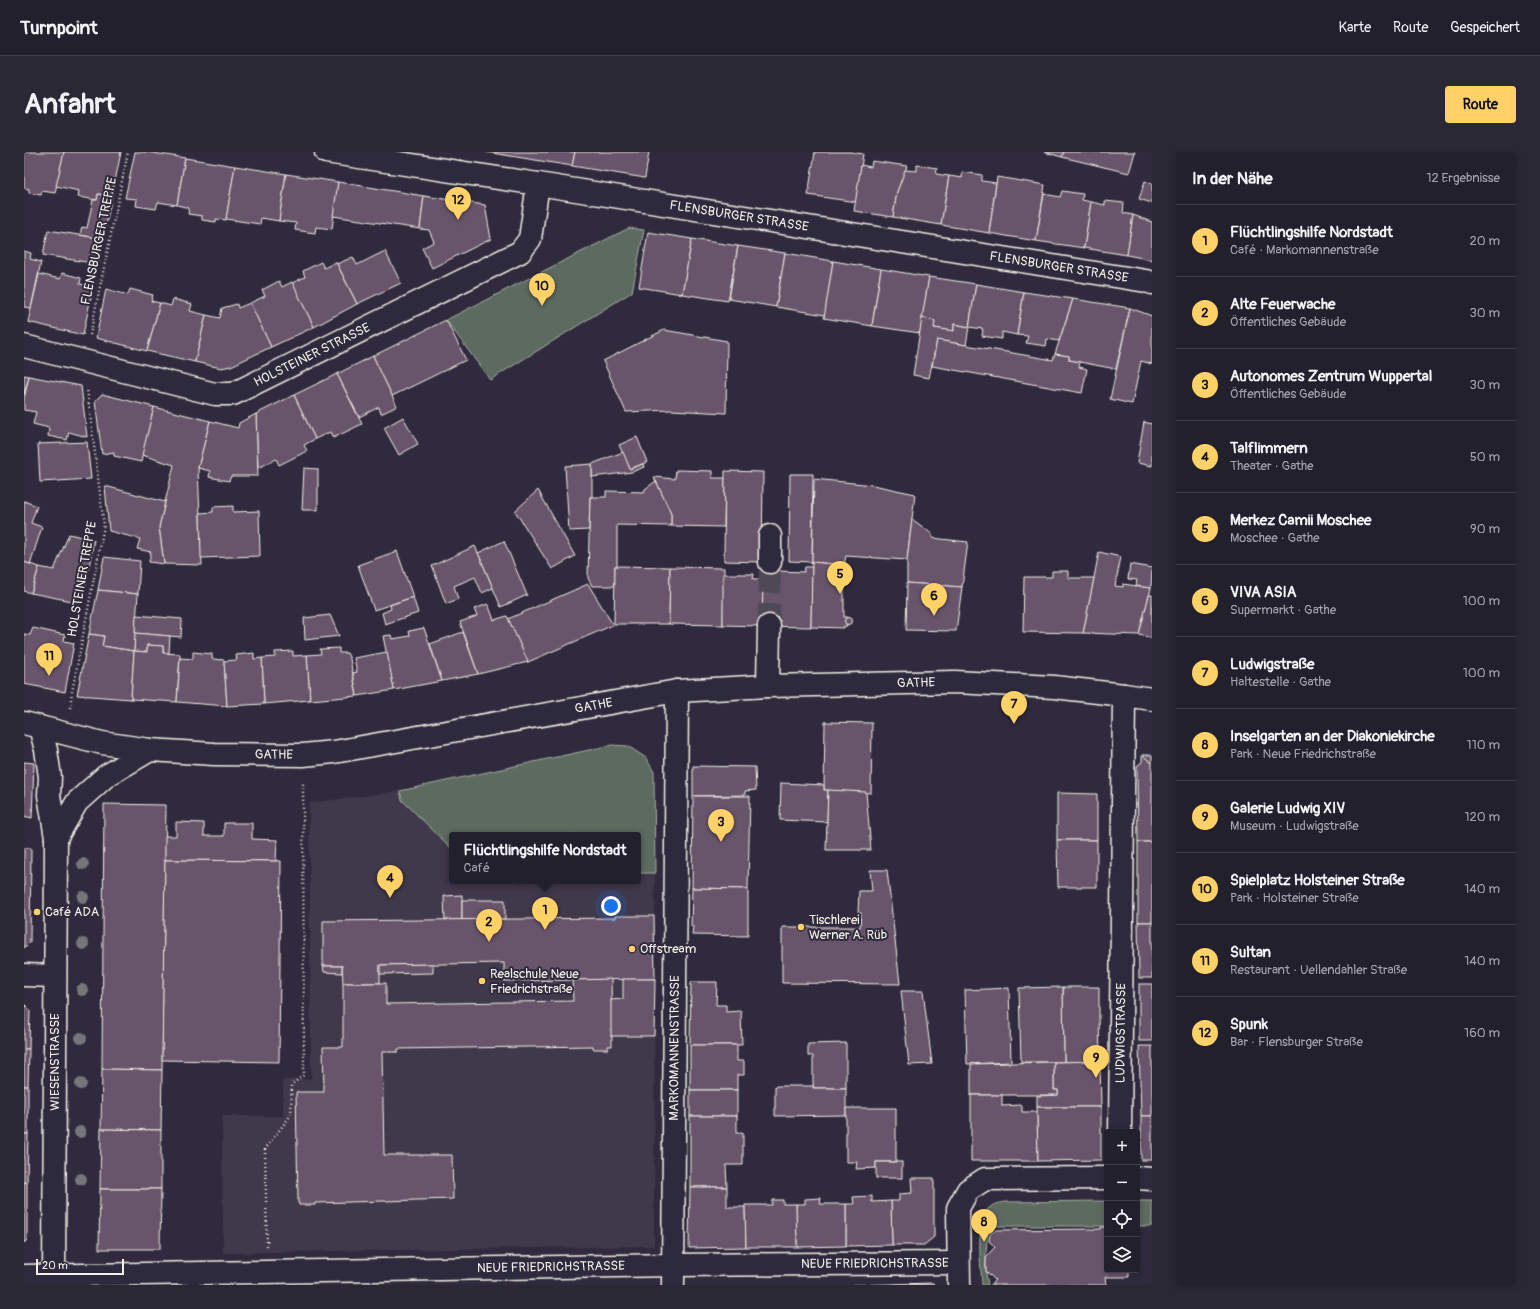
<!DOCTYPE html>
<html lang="de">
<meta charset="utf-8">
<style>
body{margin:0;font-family:Pangolin,sans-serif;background:#2b2836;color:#f1f3f6}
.controls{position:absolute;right:12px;bottom:12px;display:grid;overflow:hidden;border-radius:4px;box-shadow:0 2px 6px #0003}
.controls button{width:36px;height:36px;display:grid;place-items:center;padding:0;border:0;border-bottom:1px solid #403e4a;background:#23202e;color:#f1f3f6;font:20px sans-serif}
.scale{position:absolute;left:12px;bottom:10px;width:88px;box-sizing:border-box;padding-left:4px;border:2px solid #f4f1e8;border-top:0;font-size:11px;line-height:14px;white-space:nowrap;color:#f4f1e8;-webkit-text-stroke:3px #2f2a3d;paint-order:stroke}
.you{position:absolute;left:587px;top:754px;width:14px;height:14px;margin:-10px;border:3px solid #fff;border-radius:50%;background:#1a73e8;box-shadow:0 0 0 6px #1a73e833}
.badge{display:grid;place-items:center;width:26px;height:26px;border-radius:50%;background:#ffd166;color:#111;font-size:13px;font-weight:700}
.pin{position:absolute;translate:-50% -33px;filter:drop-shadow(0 1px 2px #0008)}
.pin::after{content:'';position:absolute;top:21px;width:14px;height:12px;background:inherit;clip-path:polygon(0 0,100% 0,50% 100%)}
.popup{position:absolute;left:425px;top:680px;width:192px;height:52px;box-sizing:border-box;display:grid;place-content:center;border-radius:4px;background:#23202e;filter:drop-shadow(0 1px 3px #0005);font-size:13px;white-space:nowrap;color:#a3a3aa}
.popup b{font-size:15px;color:#f1f3f6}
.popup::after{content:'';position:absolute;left:50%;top:100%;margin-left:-8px;border:8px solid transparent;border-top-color:#23202e}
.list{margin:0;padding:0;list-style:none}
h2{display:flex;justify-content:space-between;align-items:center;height:52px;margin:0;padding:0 16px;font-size:17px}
h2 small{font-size:13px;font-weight:400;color:#a3a3aa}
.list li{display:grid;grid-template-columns:26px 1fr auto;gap:12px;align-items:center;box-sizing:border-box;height:72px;padding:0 16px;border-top:1px solid #403e4a}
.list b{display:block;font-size:15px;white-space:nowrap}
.list p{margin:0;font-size:13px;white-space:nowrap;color:#a3a3aa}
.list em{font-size:13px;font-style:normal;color:#a3a3aa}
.icon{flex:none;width:22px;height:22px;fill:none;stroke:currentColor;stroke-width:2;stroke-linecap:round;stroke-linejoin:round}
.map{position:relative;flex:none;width:1128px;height:1133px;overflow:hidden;border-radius:4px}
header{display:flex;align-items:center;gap:24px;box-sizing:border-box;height:56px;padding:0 20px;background:#23202e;border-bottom:1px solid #403e4a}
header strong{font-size:19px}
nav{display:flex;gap:22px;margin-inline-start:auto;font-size:14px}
.intro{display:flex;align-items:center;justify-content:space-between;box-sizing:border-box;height:96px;padding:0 24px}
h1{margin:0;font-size:28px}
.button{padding:10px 18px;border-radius:4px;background:#ffd166;color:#111;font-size:14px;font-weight:700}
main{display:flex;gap:24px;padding:0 24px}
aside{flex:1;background:#23202e;border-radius:4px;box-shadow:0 2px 6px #0003}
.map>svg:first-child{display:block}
.built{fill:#40374b}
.green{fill:#5d6a60;stroke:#a8aea4}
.building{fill:#68546c;stroke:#f4f1e8}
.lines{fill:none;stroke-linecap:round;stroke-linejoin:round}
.minor-tunnel{stroke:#4d4857;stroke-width:22;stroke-dasharray:22 11;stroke-linecap:butt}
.minor-casing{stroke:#f4f1e8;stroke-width:25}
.major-casing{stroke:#f4f1e8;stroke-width:25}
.path{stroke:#f4f1e8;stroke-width:2.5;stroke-dasharray:1 3;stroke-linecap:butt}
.minor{stroke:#2f2a3d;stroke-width:22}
.major{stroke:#2f2a3d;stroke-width:22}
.tree{fill:#76767a}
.poi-dot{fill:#ffd166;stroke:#2f2a3d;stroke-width:1.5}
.labels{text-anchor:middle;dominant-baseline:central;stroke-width:4;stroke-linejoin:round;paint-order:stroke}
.street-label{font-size:13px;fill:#f4f1e8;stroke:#2f2a3d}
.poi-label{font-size:13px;fill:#f4f1e8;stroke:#2f2a3d;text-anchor:start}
</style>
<header>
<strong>Turnpoint</strong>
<nav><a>Karte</a><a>Route</a><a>Gespeichert</a></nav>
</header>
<div class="intro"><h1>Anfahrt</h1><a class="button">Route</a></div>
<main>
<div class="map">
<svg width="1128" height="1133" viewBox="0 0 1128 1133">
<rect width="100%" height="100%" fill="#2f2a3d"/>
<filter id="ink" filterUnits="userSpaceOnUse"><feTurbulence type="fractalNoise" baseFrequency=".025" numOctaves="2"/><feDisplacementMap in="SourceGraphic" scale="8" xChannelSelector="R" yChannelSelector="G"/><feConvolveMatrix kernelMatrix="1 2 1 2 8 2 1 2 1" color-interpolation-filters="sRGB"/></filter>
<g filter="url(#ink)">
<path class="built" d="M376 639 378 648 428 697V729H490L498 731 504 729H614V721H631L630 1094 199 1101 198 964H259V928L287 927 285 651Z"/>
<g class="green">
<path d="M605 76 620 78 608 140 466 228 422 168Z"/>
<path d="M588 593 604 594 622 606 630 620 631 721H614V683H428V697L378 648 376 639Z"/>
<path d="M1083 1049V1074H965C962 1094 960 1113 964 1133H958C957 1115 951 1069 964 1057 969 1052 974 1051 981 1050Z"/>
<rect x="1113" y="1049" width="15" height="25"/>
</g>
<g class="building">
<path d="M0 0H40L31 41 18 39 17 43 5 41V37L0 36Z"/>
<path d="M40 0H97L88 44 74 42 73 48 54 45 55 39 32 34Z"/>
<path d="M111 0H123L161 6 153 53 134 50 132 57 112 54 113 47 101 46Z"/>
<path d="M462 0H551L548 14Z"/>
<path d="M551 0H625L621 26 548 14Z"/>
<path d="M791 0H827L839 2 832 50 784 43Z"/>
<path d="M1020 0H1040L1038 5Z"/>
<path d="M1040 0H1111L1105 21 1038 5Z"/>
<path d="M161 6 211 14 202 68 192 67V70L178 68V64L164 62 165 56 153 53Z"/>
<path d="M848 9 883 14 873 40 869 65 830 59 837 13 847 15Z"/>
<path d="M893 13 913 16 912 22 925 24 917 73 869 65 873 40 881 18 893 19Z"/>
<path d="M211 14 262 22 255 69 237 66 236 72 202 67Z"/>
<path d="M938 20 958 23V29L972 31 965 81 917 73 925 24 938 26Z"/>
<path d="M262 22 314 30 308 77 292 75 291 81 271 78 272 71 255 69Z"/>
<path d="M973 25 1021 33 1012 89 965 81Z"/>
<path d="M1121 29 1128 32V51L1115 47Z"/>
<path d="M314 30 400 44 396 77 309 64Z"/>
<path d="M1038 39 1059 42 1058 48 1067 50 1060 96 1012 89 1020 42 1036 45Z"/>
<path d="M74 42 88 44 79 87 56 83 58 75 63 76 69 48H73Z"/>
<path d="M400 44 461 53 467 87 408 116 398 96 410 90 405 78 396 77Z"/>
<path d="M1081 49 1100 51 1099 61 1109 63 1103 103 1060 96 1067 50 1081 53Z"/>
<path d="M1109 63 1128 70V108L1103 103Z"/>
<path d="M24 78 79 87 74 112 19 103Z"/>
<path d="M624 80 668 87 658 142 615 135Z"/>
<path d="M668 87 714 94 704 149 658 142Z"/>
<path d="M714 94 761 101 752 155 705 147Z"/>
<path d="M0 99 7 101 6 107 17 110 7 156 0 155Z"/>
<path d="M361 99 377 131 333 152 313 112 329 105 333 113Z"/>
<path d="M761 101 809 109 801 163 752 155Z"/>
<path d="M809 109 857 117 848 174 800 166Z"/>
<path d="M297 110 300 116 312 110 333 152 290 175 268 131 281 125 279 119Z"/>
<path d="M857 117 905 125 896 181 848 174Z"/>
<path d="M38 121 57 126 56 132 69 135 59 183 4 170 15 122 36 127Z"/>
<path d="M905 125 952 132 945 175 930 172V179L910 176 911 169 898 166Z"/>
<path d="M255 129 258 135 268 130 290 175 247 195 226 151 241 144 238 138Z"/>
<path d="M952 132 1000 140 993 183 978 180V187L958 184 959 177 945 175Z"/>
<path d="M82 137 104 143 106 137 129 143 127 149 136 151 123 199 72 186Z"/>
<path d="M1000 140 1049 147 1035 189 1023 187 1022 194 1002 191 1004 184 993 183Z"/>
<path d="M149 147 168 152 166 159 182 163 171 210 123 199 136 151 147 154Z"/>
<path d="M1049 147 1106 156 1092 217 1045 208V204L1031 202Z"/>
<path d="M226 151 247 195 207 214 197 216 171 210 182 163 196 166 198 156 213 152 214 156Z"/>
<path d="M1106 156 1128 164V212L1117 209 1108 252 1086 247Z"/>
<path d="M898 166 911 169 910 176 930 179V172L945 175 942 193 913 188 905 226 889 223Z"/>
<path d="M422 168 442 208 368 244 349 204Z"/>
<path d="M640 178 703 189 702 261 647 258 602 260 579 209Z"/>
<path d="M913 188 1029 208 1031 202 1045 204V208L1056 210 1055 215 1063 217 1058 241 908 214Z"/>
<path d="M349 204 373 254 357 262 355 255 335 265 313 222Z"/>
<path d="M313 222 338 272 309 286 306 280 291 287 270 243Z"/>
<path d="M0 223 5 224 0 243Z"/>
<path d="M5 224 57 234 63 285 45 280 43 288 24 284 25 276 9 272 12 260 0 258V247Z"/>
<path d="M78 242 130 255 117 310 90 304V300L78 302 71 249Z"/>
<path d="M270 243 291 287 280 293 283 299 255 313 252 307 234 316 232 262Z"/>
<path d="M130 255 186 269 174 316 178 413 140 412 135 375 150 313 118 303Z"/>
<path d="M232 262 234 324H207L205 329 185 325 186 319 174 316 186 269 214 276 215 271Z"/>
<path d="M379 265 394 292 375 303 360 276Z"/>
<path d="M1120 270 1128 272V314L1113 311Z"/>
<path d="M613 285 623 310 606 317 595 293Z"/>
<path d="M63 290 67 327 16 330 14 292Z"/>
<path d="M599 300 606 317 619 312 620 315 608 320 568 325V312Z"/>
<path d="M568 312V345H566L565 378 545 379 541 314Z"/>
<path d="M280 316 294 317V358H278Z"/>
<path d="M652 318 688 319V326H701L700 375 647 374V362L630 325 651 327Z"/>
<path d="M701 319 739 320 738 410 700 409Z"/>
<path d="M766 322H789L788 410 765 409Z"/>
<path d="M790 327 849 333 891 342 883 408 822 404 820 413 788 410Z"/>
<path d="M632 329 647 362V374L593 373V414H591V434H568L564 426 566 345H582V339L620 340 621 337Z"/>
<path d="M81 334 141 350 135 375 140 412 125 410 127 400 113 397 116 387 85 379Z"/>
<path d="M514 338 551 404 528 417 491 359Z"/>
<path d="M0 349 13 354 7 371 18 375 6 412 0 410Z"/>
<path d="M209 354V360L235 359 236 404 177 406 176 361 189 360V355Z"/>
<path d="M888 367 908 382V386L944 390 938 435 883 431V408Z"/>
<path d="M45 382 70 388 58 451 7 441 15 415 30 418Z"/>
<path d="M480 389 503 443 477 455 454 401Z"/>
<path d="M451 394 469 436 458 441 451 425 430 434 434 447 422 452 408 414Z"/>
<path d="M373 399 389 445 350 458 334 413Z"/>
<path d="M1075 400 1097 405 1091 434 1099 435V432L1127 436 1115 483 1059 481Z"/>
<path d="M80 405 116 409 114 442 74 438Z"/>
<path d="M0 410 15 415 7 441 0 439Z"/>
<path d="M739 410H753V419L780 420 781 415H788L787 475 738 474Z"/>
<path d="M788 410 820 413V465H824V466L821 468 823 474H820V476L787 475Z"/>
<path d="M1106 412 1128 416 1127 436 1112 434 1113 428 1104 427Z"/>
<path d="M591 414 646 415 645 472H590Z"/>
<path d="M646 415 700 416 699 473 645 472Z"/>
<path d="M1028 419H1044V426H1070L1059 481 999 480 1000 425H1028Z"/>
<path d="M699 422H730L729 427H739L738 474 699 473Z"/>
<path d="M883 431 938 435 932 479 882 478Z"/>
<path d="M564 432 589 473 504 510 484 467Z"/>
<path d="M74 438 114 442 110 499 78 494 80 484 65 482Z"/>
<path d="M1125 443H1128V486L1115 483Z"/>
<path d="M389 445 394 461 361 472 358 461 367 457 366 453Z"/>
<path d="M464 452 470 468 483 464 504 510 454 522 436 470 453 464 450 457Z"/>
<path d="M112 463 158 467 157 485 111 481Z"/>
<path d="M306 463 315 484 281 488 280 466Z"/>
<circle cx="824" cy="469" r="3.5"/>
<path d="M9 476 41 483 40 489 50 491 41 540 0 532V482L6 483Z"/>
<path d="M400 476 418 529 370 538 359 484 367 483 368 487 386 484 385 479Z"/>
<path d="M439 480 454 522 418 529 406 492Z"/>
<path d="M111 481 146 484 145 501H139V494L123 493V500L110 499Z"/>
<path d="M65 482 80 484 78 494 110 499 107 547 53 543Z"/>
<path d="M123 493 139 494V501L156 502 153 550 107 547 110 499 123 500Z"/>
<path d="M315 496V501H323L326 507 333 544 286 548 283 503 297 502 296 497Z"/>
<path d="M269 499V504L283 503 286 548 240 552 238 506 251 505V500Z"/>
<path d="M169 500 188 502V507L200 508 203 554 153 550 156 506 169 507Z"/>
<path d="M363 500 370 538 333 544 329 521 333 520 330 506Z"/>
<path d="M230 501V507L238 506 240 552 203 554 200 509 213 508 212 503Z"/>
<path d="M801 570 848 571 847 641 800 638Z"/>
<path d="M1118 603H1128V611Z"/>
<path d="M1118 603 1128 611V690H1114L1113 614 1118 610Z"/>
<path d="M0 610 10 611 8 666 0 664Z"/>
<path d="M669 614 731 615 732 638 721 639V643L669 644Z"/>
<path d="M757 631 800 633V638H804L803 670 756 668Z"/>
<path d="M804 638 842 640 847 698H802Z"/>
<path d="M1033 641 1073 642V688H1033Z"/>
<path d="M669 644H726L724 737 668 736Z"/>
<path d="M80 652 142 653 138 918 78 917Z"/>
<path d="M152 670 180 671V684H200V671H228V687L253 688 252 709 141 708V684H152Z"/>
<path d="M1033 688H1073V735H1034Z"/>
<rect x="1114" y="690" width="14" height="80"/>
<path d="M0 696H7L6 790 0 796Z"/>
<path d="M141 708 257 709 255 910 138 908Z"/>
<path d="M846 718H863L876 832 758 831V775H836L837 761H834L835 739H848Z"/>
<path d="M668 736 724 737V784L668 783 669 774H667Z"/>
<path d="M438 743V768H421L420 744Z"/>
<path d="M438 748H481V767L438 768Z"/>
<path d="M591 764H630L631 827 480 829V811L356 813V831H319L318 814H299V769L591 766Z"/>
<path d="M1114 770H1128V826H1115Z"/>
<path d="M409 812V821L356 822V813Z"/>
<path d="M299 814H318V821L300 820Z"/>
<path d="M587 827 588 894H584V897H569V894L374 897V900H358L360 1003H428L429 1047 291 1051V1053H275V1051H274L272 940H300L299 895H319V831H362V852L549 849 548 828Z"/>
<path d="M599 827H631L630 884H587V848L599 847Z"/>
<path d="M667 830H693L692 853H702V860L717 859 718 893H666Z"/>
<rect x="1115" y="832" width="13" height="57"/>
<path d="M1039 835H1075V864L1076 909 1040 910Z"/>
<path d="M1039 835 1040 910H997L995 836Z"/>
<path d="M985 836 987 910 943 912 941 838Z"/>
<path d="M877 839H899L908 912 885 913Z"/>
<path d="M0 852 6 858 5 897H0Z"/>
<path d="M822 891V936H789V904H784V892Z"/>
<path d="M666 893H713V909H720V923H713V938H666Z"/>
<path d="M1115 894H1128V964H1117Z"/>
<path d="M0 897H5L4 934H0Z"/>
<path d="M1076 909 1077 955H1013V944L1034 943V938H1030V910Z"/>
<path d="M1030 910V938H1034V943H947V912Z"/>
<path d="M78 917 138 918 137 978 77 977Z"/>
<rect x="0" y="934" width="4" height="48"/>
<path d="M751 934H790L789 936H822V963L751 964Z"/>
<rect x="666" y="938" width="47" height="26"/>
<path d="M947 943H978V954L998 953V960H1013L1014 1009H947Z"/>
<path d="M1013 955H1077V1008L1014 1009Z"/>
<path d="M822 956H872V1010H852V1016L832 1017 833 1010H822Z"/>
<path d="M666 964H713V981H719V1013H702L703 1035H666Z"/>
<rect x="1117" y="964" width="11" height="44"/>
<path d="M77 977 137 978V1037H76Z"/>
<path d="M0 982H4L3 1031 0 1030Z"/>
<rect x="852" y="1010" width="26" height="16"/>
<path d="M887 1026H910V1085L900 1093H868L867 1049H875V1042L888 1041Z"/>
<path d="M0 1030 3 1031V1088L0 1091Z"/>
<path d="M666 1035H703V1055H721L722 1095 665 1096Z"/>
<path d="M76 1037H137L136 1097H75Z"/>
<path d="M848 1044V1050L867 1049 868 1093 822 1094V1052H830L829 1045Z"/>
<path d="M797 1046 796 1052H822V1094L773 1095 772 1052H781V1047Z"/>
<path d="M748 1048H759V1052H772L773 1095H722L721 1053H748Z"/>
<path d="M1077 1075H1082L1083 1118H1105V1125H1081L1082 1133H967L971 1128 962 1119V1105L971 1095 965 1089 966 1082 972 1078 1077 1077Z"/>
<path d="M909 1131 911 1133 871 1132Z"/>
<path d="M871 1132V1133H829Z"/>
</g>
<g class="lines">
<path class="minor-tunnel" d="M745 474 746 410"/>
<defs>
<g id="minor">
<path id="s1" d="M302 0 514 32 1122 129 1128 131"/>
<path id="s2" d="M0 194 191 242H209L496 100 506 87 514 32"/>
<path d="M746 410V384"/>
<path d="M744 534 745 474"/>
<path d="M16 575 22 598 26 625 25 643 32 686 30 1133"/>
<path d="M32 686 53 650 82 624 126 598"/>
<path d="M0 823 31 824"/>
<path id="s3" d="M1096 980 1100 543"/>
<path d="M1113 1026 1128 1027"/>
<path id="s4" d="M0 1124 649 1113 934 1111"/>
<path id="s5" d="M649 1133 653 539"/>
<path d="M935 1133 934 1056 944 1038 961 1027 1083 1026"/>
</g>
<g id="major">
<path id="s6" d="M0 571 78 591 126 598 190 602 279 603 310 600 653 539 744 534 931 530 1030 535 1100 543 1128 547"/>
</g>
</defs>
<use href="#minor" class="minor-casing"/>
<use href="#major" class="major-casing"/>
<g class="path">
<path d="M66 183 104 0"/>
<path d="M46 556 48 540 80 374 63 237"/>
<path d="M243 1094 241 997 267 963 268 932 280 923 279 630"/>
</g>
<use href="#minor" class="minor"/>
<use href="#major" class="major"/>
</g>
<g class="tree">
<circle cx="59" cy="712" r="6"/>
<circle cx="59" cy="745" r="6"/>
<circle cx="59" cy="792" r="6"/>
<circle cx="58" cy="838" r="6"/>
<circle cx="57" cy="886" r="6"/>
<circle cx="57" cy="932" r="6"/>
<circle cx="56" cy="980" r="6"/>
<circle cx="57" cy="1027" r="6"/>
</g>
</g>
<g class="poi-dot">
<circle cx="13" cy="760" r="4"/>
<circle cx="777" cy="775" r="4"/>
<circle cx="608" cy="797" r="4"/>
<circle cx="458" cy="829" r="4"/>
</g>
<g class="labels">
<g class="street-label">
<text stroke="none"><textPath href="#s1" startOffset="418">FLENSBURGER STRASSE</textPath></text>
<text transform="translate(75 89) rotate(-78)">FLENSBURGER TREPPE</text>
<text stroke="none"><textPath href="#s1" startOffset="742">FLENSBURGER STRASSE</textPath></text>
<text stroke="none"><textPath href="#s2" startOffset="303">HOLSTEINER STRASSE</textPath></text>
<text transform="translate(58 427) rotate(-80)">HOLSTEINER TREPPE</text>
<text stroke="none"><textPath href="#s6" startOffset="901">GATHE</textPath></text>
<text stroke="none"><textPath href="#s6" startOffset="577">GATHE</textPath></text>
<text stroke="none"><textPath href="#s6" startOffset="253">GATHE</textPath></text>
<text stroke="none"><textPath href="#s3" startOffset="99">LUDWIGSTRASSE</textPath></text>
<text stroke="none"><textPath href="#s5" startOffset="237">MARKOMANNENSTRASSE</textPath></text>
<text transform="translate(31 910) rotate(-90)">WIESENSTRASSE</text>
<text stroke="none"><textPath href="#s4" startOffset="851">NEUE FRIEDRICHSTRASSE</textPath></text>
<text stroke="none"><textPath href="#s4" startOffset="527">NEUE FRIEDRICHSTRASSE</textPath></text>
</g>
<g class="poi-label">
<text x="21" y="760">Café ADA</text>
<text x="785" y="768">Tischlerei<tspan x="785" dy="15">Werner A. Rüb</tspan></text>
<text x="616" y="797">Offstream</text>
<text x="466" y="822">Realschule Neue<tspan x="466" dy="15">Friedrichstraße</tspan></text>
</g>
</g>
</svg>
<div class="controls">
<button>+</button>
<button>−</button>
<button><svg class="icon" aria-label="locate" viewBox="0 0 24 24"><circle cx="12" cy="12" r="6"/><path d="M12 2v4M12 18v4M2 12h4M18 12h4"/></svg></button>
<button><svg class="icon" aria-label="layers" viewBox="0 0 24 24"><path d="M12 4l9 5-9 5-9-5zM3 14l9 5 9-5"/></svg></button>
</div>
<div class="scale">20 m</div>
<div class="you"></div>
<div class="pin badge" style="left:521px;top:778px">1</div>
<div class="popup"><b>Flüchtlingshilfe Nordstadt</b>Café</div>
<div class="pin badge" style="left:465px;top:790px">2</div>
<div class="pin badge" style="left:697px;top:690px">3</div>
<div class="pin badge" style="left:366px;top:746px">4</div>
<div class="pin badge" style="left:816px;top:442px">5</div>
<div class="pin badge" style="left:910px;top:464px">6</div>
<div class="pin badge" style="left:990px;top:572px">7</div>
<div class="pin badge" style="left:960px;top:1090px">8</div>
<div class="pin badge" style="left:1072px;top:926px">9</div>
<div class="pin badge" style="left:518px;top:154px">10</div>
<div class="pin badge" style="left:25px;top:524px">11</div>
<div class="pin badge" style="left:434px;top:68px">12</div>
</div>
<aside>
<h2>In der Nähe<small>12 Ergebnisse</small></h2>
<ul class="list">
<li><span class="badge">1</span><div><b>Flüchtlingshilfe Nordstadt</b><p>Café · Markomannenstraße</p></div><em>20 m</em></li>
<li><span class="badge">2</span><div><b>Alte Feuerwache</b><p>Öffentliches Gebäude</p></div><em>30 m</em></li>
<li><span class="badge">3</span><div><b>Autonomes Zentrum Wuppertal</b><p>Öffentliches Gebäude</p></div><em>30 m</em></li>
<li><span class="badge">4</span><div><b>Talflimmern</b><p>Theater · Gathe</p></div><em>50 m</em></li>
<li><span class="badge">5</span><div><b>Merkez Camii Moschee</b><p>Moschee · Gathe</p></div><em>90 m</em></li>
<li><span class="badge">6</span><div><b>VIVA ASIA</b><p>Supermarkt · Gathe</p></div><em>100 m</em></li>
<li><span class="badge">7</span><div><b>Ludwigstraße</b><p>Haltestelle · Gathe</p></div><em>100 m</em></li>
<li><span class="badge">8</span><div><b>Inselgarten an der Diakoniekirche</b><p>Park · Neue Friedrichstraße</p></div><em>110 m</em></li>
<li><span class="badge">9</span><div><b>Galerie Ludwig XIV</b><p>Museum · Ludwigstraße</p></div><em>120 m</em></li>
<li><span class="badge">10</span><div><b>Spielplatz Holsteiner Straße</b><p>Park · Holsteiner Straße</p></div><em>140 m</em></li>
<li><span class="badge">11</span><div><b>Sultan</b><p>Restaurant · Uellendahler Straße</p></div><em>140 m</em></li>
<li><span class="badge">12</span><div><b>Spunk</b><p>Bar · Flensburger Straße</p></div><em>160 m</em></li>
</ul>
</aside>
</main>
